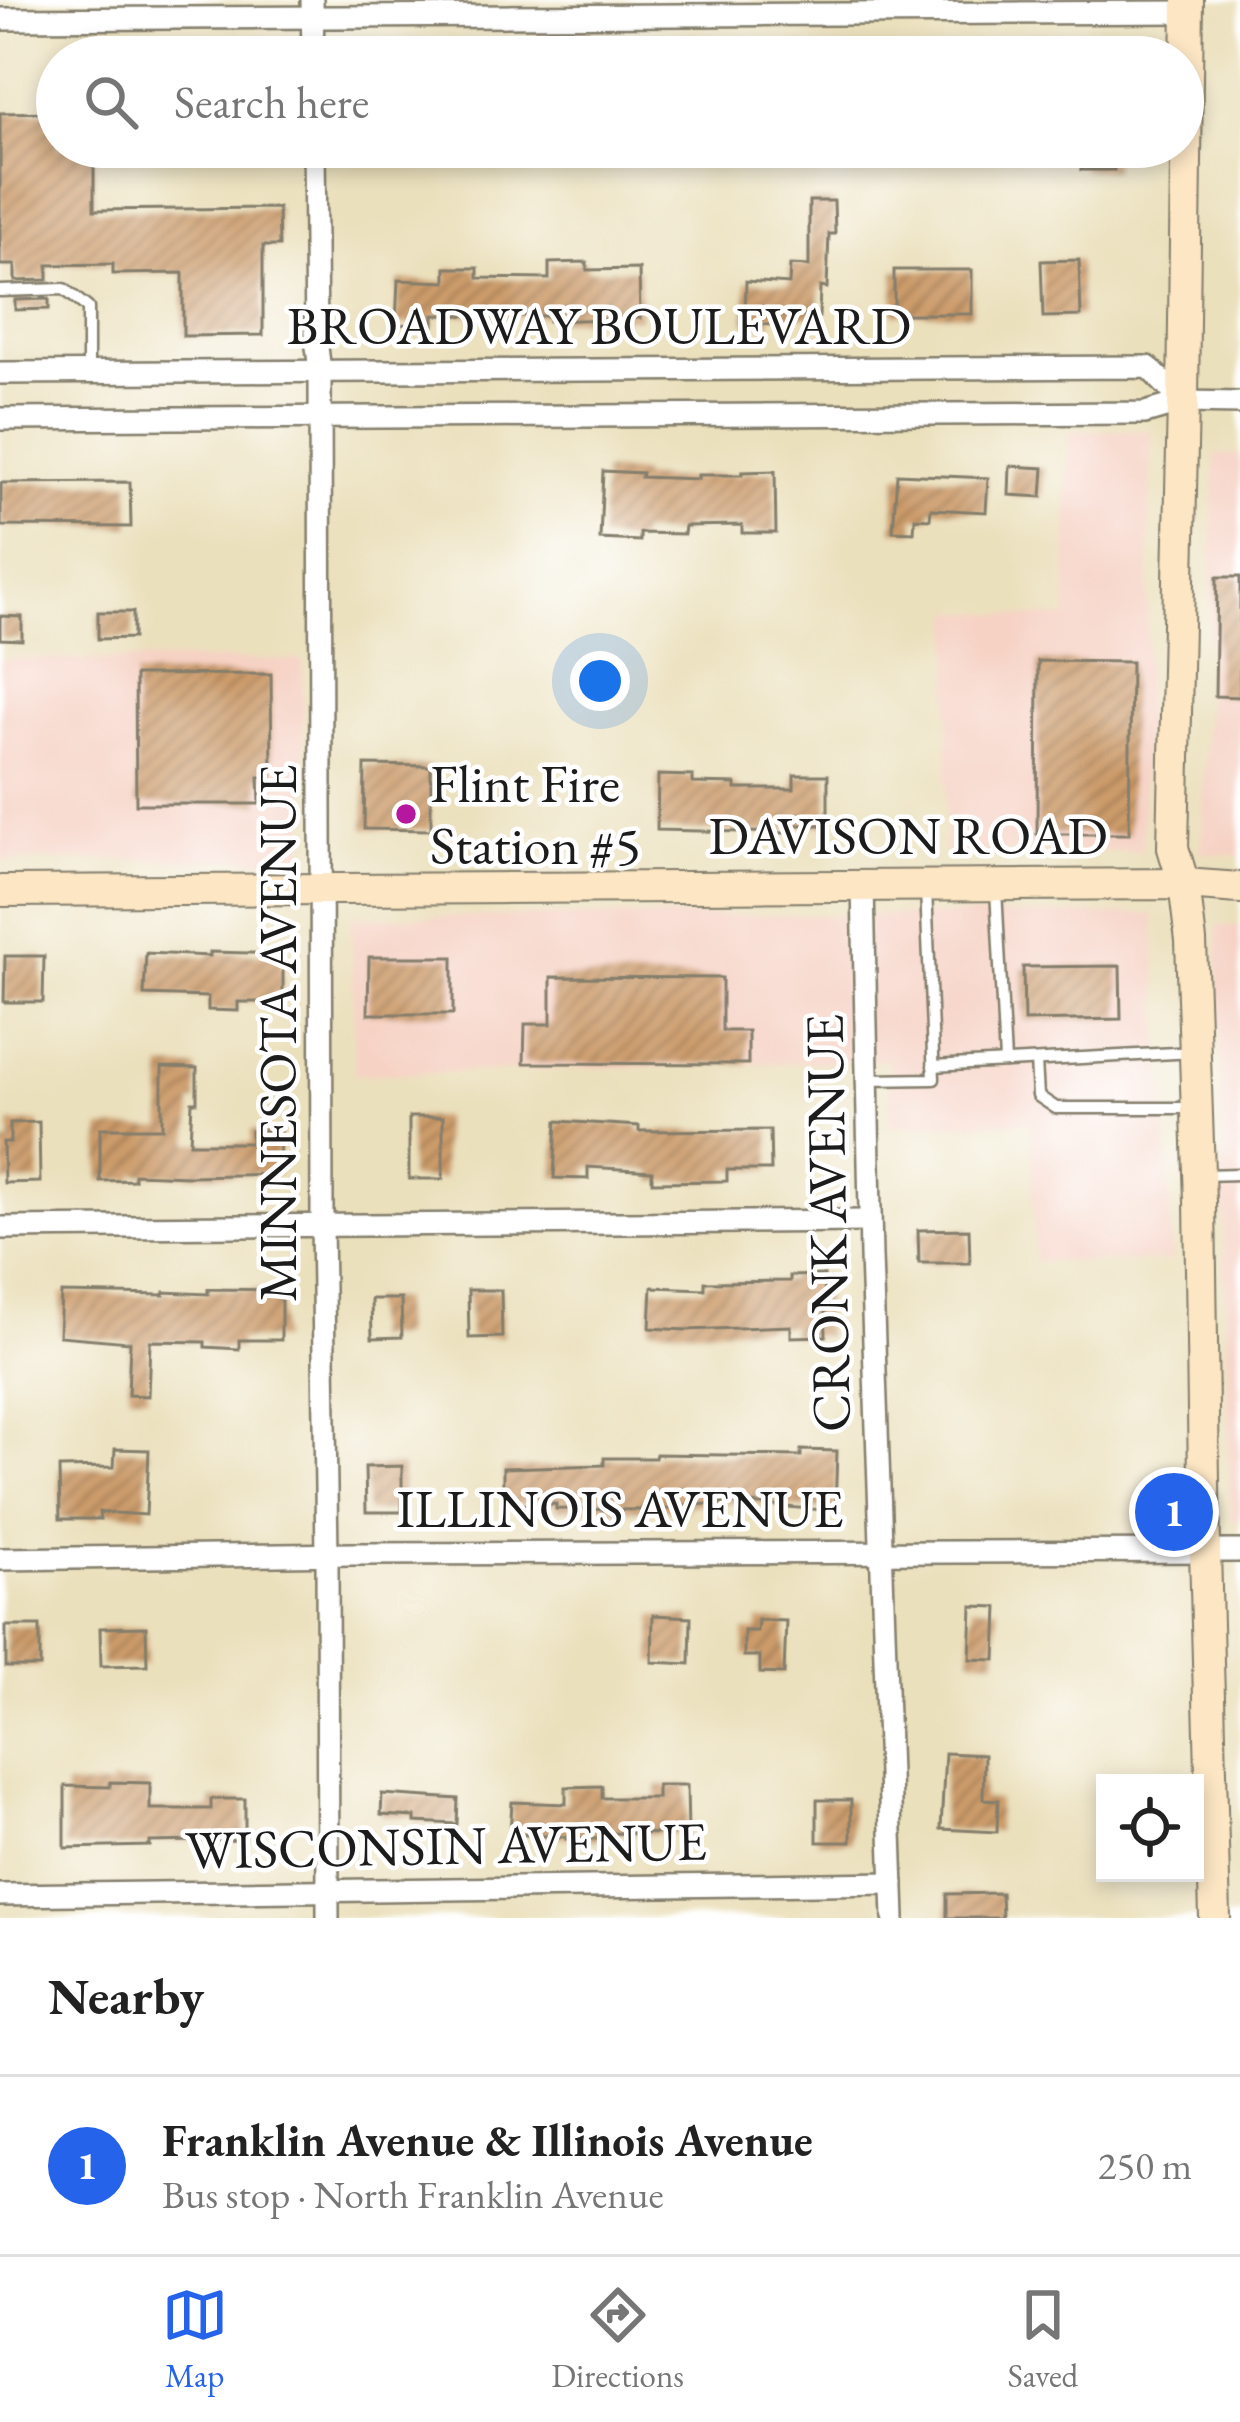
<!DOCTYPE html>
<meta charset="utf-8">
<style>
body{margin:0;font-family:"EB Garamond",serif;background:#f2f2f2;color:#222}
.controls{position:absolute;right:36px;bottom:36px;display:grid;overflow:hidden;border-radius:0px;box-shadow:0 6px 18px #0003}
.controls button{width:108px;height:108px;display:grid;place-items:center;padding:0;border:0;border-bottom:3px solid #e0e0e0;background:#fff;color:#222;font:60px sans-serif}
.you{position:absolute;left:600px;top:681px;width:42px;height:42px;margin:-30px;border:9px solid #fff;border-radius:50%;background:#1a73e8;box-shadow:0 0 0 18px #1a73e833}
.badge{display:grid;place-items:center;width:78px;height:78px;border-radius:50%;background:#2563eb;color:#fff;font-size:39px;font-weight:700}
.pin{position:absolute;translate:-50% -50%;border:6px solid #fff;box-shadow:0 3px 12px #0006}
.list{margin:0;padding:0;list-style:none}
h2{display:flex;justify-content:space-between;align-items:center;height:156px;margin:0;padding:0 48px;font-size:51px}
h2 small{font-size:39px;font-weight:400;color:#767676}
.list li{display:grid;grid-template-columns:78px 1fr auto;gap:36px;align-items:center;box-sizing:border-box;height:180px;padding:0 48px;border-top:3px solid #e0e0e0}
.list b{display:block;font-size:45px;white-space:nowrap}
.list p{margin:0;font-size:39px;white-space:nowrap;color:#767676}
.list em{font-size:39px;font-style:normal;color:#767676}
.icon{flex:none;width:66px;height:66px;fill:none;stroke:currentColor;stroke-width:2;stroke-linecap:round;stroke-linejoin:round}
.map{position:relative;flex:none;width:1240px;height:1918px;overflow:hidden}
.search{position:absolute;background:#fff;box-shadow:0 6px 18px #0003;left:36px;right:36px;top:36px;height:132px;display:flex;align-items:center;gap:30px;box-sizing:border-box;padding:0 42px;border-radius:66px;color:#767676;font-size:45px}
.sheet{height:336px;background:#fff}
nav{display:flex;justify-content:space-around;align-items:center;box-sizing:border-box;height:168px;border-top:3px solid #e0e0e0;background:#fff;font-size:33px;color:#767676}
nav a{display:grid;justify-items:center;gap:6px}
nav .on{color:#2563eb}
.map>svg:first-child{display:block}
.built{fill:#f6d2c4}
.building{fill:url(#building-hatch)}
.lines{fill:none;stroke-linecap:round;stroke-linejoin:round}
.lane-casing{stroke:#847e6c;stroke-width:15}
.street-casing{stroke:#847e6c;stroke-width:26}
.secondary-casing{stroke:#847e6c;stroke-width:34}
.lane{stroke:#fff;stroke-width:10}
.street{stroke:#fff;stroke-width:21}
.secondary{stroke:#fce6c4;stroke-width:30}
.poi-dot{fill:#b5179e;stroke:#fff;stroke-width:4.5}
.labels{text-anchor:middle;dominant-baseline:central;stroke-width:9;stroke-linejoin:round;paint-order:stroke}
.street-label{font-size:54px;fill:#1c1c1c;stroke:#fff}
.poi-label{font-size:54px;fill:#1c1c1c;stroke:#fff;text-anchor:start}
</style>
<div class="map">
<svg width="1240" height="1918" viewBox="0 0 1240 1918">
<defs>
<pattern id="building-hatch" width="6" height="6" patternUnits="userSpaceOnUse" patternTransform="scale(3)"><rect width="6" height="6" fill="#cc9b6a"/><path d="M-1 1l2-2M0 6l6-6M5 7l2-2" fill="none" stroke="#a57e56"/></pattern>
</defs>
<rect width="100%" height="100%" fill="#fff"/>
<filter id="ink" filterUnits="userSpaceOnUse"><feTurbulence type="fractalNoise" baseFrequency=".00833" numOctaves="2"/><feDisplacementMap in="SourceGraphic" scale="24" xChannelSelector="R" yChannelSelector="G"/><feConvolveMatrix kernelMatrix="1 2 1 2 8 2 1 2 1" color-interpolation-filters="sRGB"/></filter>
<filter id="wash" filterUnits="userSpaceOnUse"><feTurbulence type="fractalNoise" baseFrequency=".004" numOctaves="4" result="noise"/><feDisplacementMap in="SourceGraphic" scale="48" xChannelSelector="R" yChannelSelector="G"/><feGaussianBlur stdDeviation="2.7" result="paint"/><feColorMatrix in="noise" values="0 0 0 0 0 0 0 0 0 0 0 0 0 0 0 0 0 1.4 0 .05"/><feComposite in="paint" operator="in"/></filter>
<g filter="url(#wash)">
<rect width="100%" height="100%" fill="#ebe0bc"/>
<g class="built">
<path d="M1152 430 1142 851 944 853 952 611 1066 618 1068 431Z"/>
<path d="M1215 454 1240 455V856L1201 853Z"/>
<path d="M0 659 303 660 305 859 0 861Z"/>
<path d="M1154 914 1173 1261 1035 1262 1030 1122 889 1126V1060L355 1075 351 917Z"/>
<path d="M1217 925 1240 926V1520H1230Z"/>
</g>
<g id="blocks">
<g class="building">
<path d="M57 112V147H94V210L278 208 279 246H263V335L183 336V273L113 274V264L48 265V280L15 281V265H0V113Z"/>
<rect x="1081" y="147" width="33" height="23"/>
<path d="M809 201H834L835 234H829L827 288 820 287 819 317 771 315V325L745 323 746 281 789 284 790 265 809 266Z"/>
<path d="M1079 260 1081 316 1043 317 1041 261Z"/>
<path d="M587 262V270L639 269 640 318 549 321V316L434 315V326L396 324 398 280 446 282V268H478V278L549 279V263Z"/>
<rect x="894" y="270" width="78" height="44"/>
<path d="M49 299V309L15 310V300Z"/>
<path d="M1010 466 1044 468 1042 497 1009 495Z"/>
<path d="M603 471 642 473 641 477 698 479V475H742V472L775 471 776 533H742V525L685 526 684 534 640 533V541L600 539Z"/>
<path d="M897 474 988 478 986 512 931 509 930 519 915 518 914 532 893 531Z"/>
<path d="M130 482 131 527 1 526V483Z"/>
<path d="M1217 577H1240V697L1215 696Z"/>
<path d="M98 612H133V638L98 639Z"/>
<path d="M0 616 22 617V640L0 639Z"/>
<path d="M1038 661 1131 662 1129 834H1037Z"/>
<path d="M271 674 272 777H259L260 804H136L135 675Z"/>
<path d="M365 765 431 766V830L364 829Z"/>
<path d="M658 775 693 776V783L736 784V789H794V775H828V825H786L785 833 657 830Z"/>
<path d="M210 952 283 954V1002H238V1011L208 1010V997L144 995 146 953 210 956Z"/>
<path d="M5 956H44L43 1002H4Z"/>
<path d="M369 957H453V1014H368Z"/>
<path d="M1120 966 1121 1019 1024 1021 1023 967Z"/>
<path d="M551 977 722 978V1031H748V1064L524 1063 525 1024H551Z"/>
<path d="M162 1067 197 1068V1102H192L190 1143H251V1131H280L279 1174 189 1176 134 1174V1180L100 1181V1128H162Z"/>
<rect x="409" y="1117" width="34" height="62"/>
<path d="M557 1121 639 1126V1131L770 1130 771 1170H727V1181L652 1182V1171L588 1167V1179L554 1178Z"/>
<path d="M39 1122 40 1182 4 1183 3 1142H10V1123Z"/>
<path d="M969 1229 970 1263H919L918 1230Z"/>
<path d="M824 1275 826 1336 791 1337V1326L687 1330 650 1328 652 1287 705 1289V1282L790 1281V1276Z"/>
<path d="M208 1289 281 1290V1340H239V1349L205 1347V1342L150 1341 148 1396 128 1395 130 1342 59 1336 61 1293 164 1295V1292L208 1294Z"/>
<path d="M468 1290H501L502 1337 469 1338Z"/>
<path d="M371 1299H401L402 1337 372 1338Z"/>
<path d="M115 1449 149 1450 146 1515 99 1512 100 1519H60L59 1468 114 1467Z"/>
<path d="M801 1450 837 1451 835 1511 737 1503 687 1505V1510L642 1508V1510L556 1509V1504L503 1505V1468L604 1465V1458H655L656 1454 801 1456Z"/>
<path d="M402 1466V1512H366L365 1467Z"/>
<path d="M972 1606 998 1607 996 1660 970 1659Z"/>
<path d="M653 1615 691 1617 690 1664 652 1662Z"/>
<path d="M758 1620 786 1621 784 1674 760 1673V1656H744V1631H757Z"/>
<rect x="6" y="1626" width="34" height="41"/>
<path d="M146 1627 147 1665 101 1666 100 1628Z"/>
<path d="M945 1753 984 1755 983 1799 998 1800 997 1832 941 1829Z"/>
<path d="M110 1782 150 1783V1809H211V1799H245V1840L150 1842V1846L65 1848V1786L110 1787Z"/>
<path d="M657 1785H687L688 1834 603 1833V1839H566V1837L510 1834 512 1802 566 1804V1787L602 1786V1798H657Z"/>
<path d="M382 1794 458 1799 457 1824 415 1822V1817L381 1815Z"/>
<rect x="817" y="1800" width="34" height="42"/>
<path d="M1001 1893 1002 1918H947V1894Z"/>
</g>
</g>
</g>
<g filter="url(#ink)">
<use href="#blocks" fill-opacity="0" stroke="#847e6c" stroke-width="3"/>
<g class="lines">
<defs>
<g id="lane">
<path d="M0 291 64 289 88 308V372"/>
<path d="M996 889 1005 1062"/>
<path d="M1036 1061 1038 1096 1056 1108H1194"/>
<path d="M933 1066 1194 1052"/>
<path d="M866 1080 934 1079 926 889"/>
<path d="M1202 1175 1240 1174"/>
</g>
<g id="street">
<path d="M312 0 313 57"/>
<path d="M0 19 1188 12"/>
<path d="M314 147 316 339 320 371 322 1224 327 1554 328 1918"/>
<path d="M0 373 1148 367 1183 402"/>
<path d="M0 419 1145 413 1183 402 1240 403"/>
<path d="M863 886 871 1256 894 1918"/>
<path d="M0 1228 870 1221"/>
<path d="M0 1559 353 1554 1240 1551"/>
<path d="M0 1895 893 1883"/>
</g>
<g id="secondary">
<path d="M1188 0 1183 402 1173 848 1184 884 1191 941 1200 1201 1205 1551 1215 1918"/>
<path d="M0 891 1184 884 1240 888"/>
</g>
</defs>
<use href="#lane" class="lane-casing"/>
<use href="#street" class="street-casing"/>
<use href="#secondary" class="secondary-casing"/>
<use href="#lane" class="lane"/>
<use href="#street" class="street"/>
<use href="#secondary" class="secondary"/>
</g>
</g>
<circle class="poi-dot" cx="406" cy="814" r="12"/>
<g class="labels">
<g class="street-label">
<text x="599" y="325">BROADWAY BOULEVARD</text>
<text x="908" y="835">DAVISON ROAD</text>
<text transform="translate(277 1033) rotate(-90)">MINNESOTA AVENUE</text>
<text transform="translate(827 1223) rotate(-91)">CRONK AVENUE</text>
<text x="620" y="1508">ILLINOIS AVENUE</text>
<text transform="translate(446 1845) rotate(-1)">WISCONSIN AVENUE</text>
</g>
<g class="poi-label">
<text x="430" y="783">Flint Fire<tspan x="430" dy="62">Station #5</tspan></text>
</g>
</g>
</svg>
<div class="controls">
<button><svg class="icon" aria-label="locate" viewBox="0 0 24 24"><circle cx="12" cy="12" r="6"/><path d="M12 2v4M12 18v4M2 12h4M18 12h4"/></svg></button>
</div>
<div class="you"></div>
<div class="pin badge" style="left:1174px;top:1512px">1</div>
<div class="search"><svg class="icon" aria-label="search" viewBox="0 0 24 24"><circle cx="10" cy="10" r="6"/><path d="M15 15l6 6"/></svg>Search here</div>
</div>
<section class="sheet">
<h2>Nearby<small></small></h2>
<ul class="list">
<li><span class="badge">1</span><div><b>Franklin Avenue &amp; Illinois Avenue</b><p>Bus stop · North Franklin Avenue</p></div><em>250 m</em></li>
</ul>
</section>
<nav>
<a class="on"><svg class="icon" aria-label="map" viewBox="0 0 24 24"><path d="M3 6l6-2 6 2 6-2v14l-6 2-6-2-6 2zM9 4v14M15 6v14"/></svg>Map</a>
<a><svg class="icon" aria-label="directions" viewBox="0 0 24 24"><path d="M12 3l9 9-9 9-9-9zM9 14v-3h6M13 9l2 2-2 2"/></svg>Directions</a>
<a><svg class="icon" aria-label="saved" viewBox="0 0 24 24"><path d="M7 4h10v16l-5-4-5 4z"/></svg>Saved</a>
</nav>
